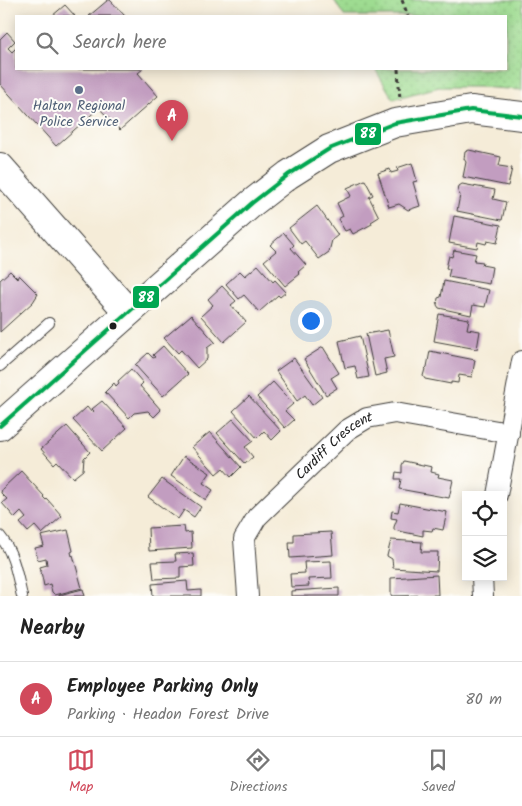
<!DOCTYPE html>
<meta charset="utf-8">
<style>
body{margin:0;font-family:Kalam,sans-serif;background:#f2f2f2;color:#222}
.controls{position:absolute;right:15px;bottom:15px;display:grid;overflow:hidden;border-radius:0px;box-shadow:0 2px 12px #0003}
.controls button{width:45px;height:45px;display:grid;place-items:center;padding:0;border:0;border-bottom:1px solid #e0e0e0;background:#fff;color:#222;font:25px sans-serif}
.you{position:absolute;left:310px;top:320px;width:18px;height:18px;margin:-12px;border:4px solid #fff;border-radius:50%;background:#1a73e8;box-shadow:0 0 0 8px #1a73e833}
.badge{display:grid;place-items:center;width:32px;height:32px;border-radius:50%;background:#d1495b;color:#fff;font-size:16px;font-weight:700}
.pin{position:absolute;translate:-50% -41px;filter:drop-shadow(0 1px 2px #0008)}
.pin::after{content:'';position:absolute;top:26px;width:18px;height:15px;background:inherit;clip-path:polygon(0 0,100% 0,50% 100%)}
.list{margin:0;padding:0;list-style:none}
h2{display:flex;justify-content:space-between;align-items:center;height:65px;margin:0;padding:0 20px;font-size:21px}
h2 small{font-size:16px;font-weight:400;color:#767676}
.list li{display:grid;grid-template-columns:32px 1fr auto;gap:15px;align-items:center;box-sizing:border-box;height:75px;padding:0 20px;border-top:1px solid #e0e0e0}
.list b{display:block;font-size:19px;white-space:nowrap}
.list p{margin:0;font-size:16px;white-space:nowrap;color:#767676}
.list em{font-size:16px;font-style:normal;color:#767676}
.icon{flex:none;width:28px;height:28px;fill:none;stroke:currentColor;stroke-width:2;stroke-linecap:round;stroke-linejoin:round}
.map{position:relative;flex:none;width:522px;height:596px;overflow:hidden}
.search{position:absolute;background:#fff;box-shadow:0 2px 12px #0003;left:15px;right:15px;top:15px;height:55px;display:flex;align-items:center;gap:12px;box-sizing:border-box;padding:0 18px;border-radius:0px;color:#767676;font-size:19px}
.sheet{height:140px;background:#fff}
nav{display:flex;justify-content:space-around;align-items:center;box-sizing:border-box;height:70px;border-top:1px solid #e0e0e0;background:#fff;font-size:14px;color:#767676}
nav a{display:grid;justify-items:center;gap:2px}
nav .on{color:#d1495b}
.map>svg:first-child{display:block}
.park{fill:url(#park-dots);stroke:#5d7c56}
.building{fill:#c29dc0}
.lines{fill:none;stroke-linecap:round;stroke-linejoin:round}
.lane-casing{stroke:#3d3b38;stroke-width:12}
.street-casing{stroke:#3d3b38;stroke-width:22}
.secondary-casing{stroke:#3d3b38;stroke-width:30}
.path{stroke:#3d3b38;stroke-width:3;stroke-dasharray:4 4;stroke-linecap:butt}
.lane{stroke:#fff;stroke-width:10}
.street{stroke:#fff;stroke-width:20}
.secondary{stroke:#fff;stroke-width:28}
.bus-1-casing{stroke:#fdfcf7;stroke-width:8}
.bus-1{stroke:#00a651;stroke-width:4}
.service-dot{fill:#5c6f8a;stroke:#fdfcf7;stroke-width:2}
.bus-dot{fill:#1c1c1c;stroke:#fdfcf7;stroke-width:2}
.labels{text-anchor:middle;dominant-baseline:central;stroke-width:4;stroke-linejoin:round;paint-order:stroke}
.service-label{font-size:14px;fill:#4e5e75;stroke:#fdfcf7}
.street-label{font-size:14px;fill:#1c1c1c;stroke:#fdfcf7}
.line-badge{stroke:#fdfcf7;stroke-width:2}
.badge-label{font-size:14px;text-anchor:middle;font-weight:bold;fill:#fff}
</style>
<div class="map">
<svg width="522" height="596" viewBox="0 0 522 596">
<defs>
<pattern id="park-dots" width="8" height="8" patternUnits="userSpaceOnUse" patternTransform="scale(1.25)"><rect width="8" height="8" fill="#9edc91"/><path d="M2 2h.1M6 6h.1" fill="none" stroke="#88bc7c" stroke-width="1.8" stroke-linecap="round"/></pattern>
</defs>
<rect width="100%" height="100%" fill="#fdfcf7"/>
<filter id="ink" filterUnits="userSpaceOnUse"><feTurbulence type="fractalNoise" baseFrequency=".02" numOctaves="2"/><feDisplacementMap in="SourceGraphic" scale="10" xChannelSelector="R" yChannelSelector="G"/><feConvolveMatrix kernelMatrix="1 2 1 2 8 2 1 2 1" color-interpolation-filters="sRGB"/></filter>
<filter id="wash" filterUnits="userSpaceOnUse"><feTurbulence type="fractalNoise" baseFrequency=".0096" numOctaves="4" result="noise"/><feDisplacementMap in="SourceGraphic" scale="20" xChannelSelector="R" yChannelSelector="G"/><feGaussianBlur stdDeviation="1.12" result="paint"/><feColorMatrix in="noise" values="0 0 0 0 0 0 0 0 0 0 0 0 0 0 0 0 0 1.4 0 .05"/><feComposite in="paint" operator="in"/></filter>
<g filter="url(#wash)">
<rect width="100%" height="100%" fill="#f5ecd8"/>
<path class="park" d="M334 0H522V90L479 87H439L393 99 375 69H506V16H344Z"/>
<g id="blocks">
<g class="building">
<path d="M108 0H110L125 16H89Z"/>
<path d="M65 5 75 16H52Z"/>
<path d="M7 32 15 41 8 48 12 52 16 48V69H143L138 73 158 96 120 130 99 108 56 146 0 84V39Z"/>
<path d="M469 150 501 157 499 166 512 168 508 186 463 177 466 162 464 159 465 152Z"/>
<path d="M412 163 417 181 413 182 420 206 408 210 399 204 389 207 378 173 390 169 391 173 398 171 397 168Z"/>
<path d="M365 180 373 195 369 197 379 217 371 222 372 224 353 234 350 229 345 231 338 219 343 216 337 203 351 196 347 188Z"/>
<path d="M462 184 495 190 493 199 506 202 502 220 457 211 460 195 458 192 459 186Z"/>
<path d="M317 206 338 235 332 240 329 252 319 259 305 241 301 244 289 228Z"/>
<path d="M454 216 501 225 497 243 487 241 486 244 478 242 477 248 449 243Z"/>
<path d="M284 233 294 245 291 248 306 265 298 272 300 274 285 286 264 261 276 251 270 245Z"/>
<path d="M454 250 476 254 474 261 483 262 482 265 492 267 489 284 448 277 450 269 446 268 449 256 452 257Z"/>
<path d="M258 265 273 282 275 280 286 292 280 297 278 295 259 312 244 295 239 299 226 284 240 271 245 276Z"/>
<path d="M10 271 17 278 19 275 38 294 33 302 0 332V280Z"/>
<path d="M444 281 489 290 485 307 473 305 471 315 439 308 437 305 438 298 441 297Z"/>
<path d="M222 286 236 301 231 305 246 322 224 342 201 316 213 305 208 299Z"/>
<path d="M439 314 469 319 467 329 480 331 477 349 434 341Z"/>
<path d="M191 315 215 342 207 348V359L197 368 181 350 178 353 164 338Z"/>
<path d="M388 330 394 357 384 359 387 373 375 376 366 334Z"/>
<path d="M360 336 369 377 358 379 355 366 345 368 339 341Z"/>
<path d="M163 346 188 374 163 396 135 365 148 353 153 358 155 357 153 355Z"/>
<path d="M323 347 339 373 331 378 337 388 326 395 304 359Z"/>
<path d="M430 351 475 360 472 377 459 375 458 383 451 382V384L425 379 423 376 425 369 427 367Z"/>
<path d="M294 358 322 397 312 405 305 395 297 401 276 371Z"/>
<path d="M131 369 143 383 140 386 161 410 154 417 148 411 134 413 129 418 105 392 114 383 116 386 119 383 118 381Z"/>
<path d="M273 382 293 404 285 411 294 420 285 428 257 397Z"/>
<path d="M249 396 281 431 272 440 264 431 257 438 233 411Z"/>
<path d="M102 401 127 428 102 451 73 420 87 407 92 413 94 411 92 409Z"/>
<path d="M233 419 253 441 245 447 253 457 245 464 217 433Z"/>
<path d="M67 426 90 452 84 458 83 470 73 478 57 461 54 464 41 449Z"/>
<path d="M210 432 241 467 231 477 223 468 216 474 192 447Z"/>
<path d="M184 456 210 473 203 483 213 490 206 500 171 476Z"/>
<path d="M404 461 432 467 431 472 439 474 438 477 453 480 449 498 399 489 401 479H395L396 472 402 473V465Z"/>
<path d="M21 471 44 496 43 497 46 500 47 499 62 516 42 534 35 526 28 532 20 523 26 518 21 512 15 518 2 503 7 499 1 493 2 489Z"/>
<path d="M162 479 201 507 194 517 184 510 178 519 148 497Z"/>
<path d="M400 503 447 512 443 530 433 528 432 531 423 530V536L394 530V527L397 519 391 518 392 511 398 512Z"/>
<path d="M184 526 185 533 191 532 192 548 149 551 148 528Z"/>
<path d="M68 530 73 551 71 552 72 556 73 555 82 588 55 595 52 592 50 584 44 586 40 567 47 565 46 558 38 560 35 548 44 546 41 536Z"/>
<path d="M331 532 333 555 290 558 289 542H294V534Z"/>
<path d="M391 540 422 542 421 552H438L437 571 393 568 392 559 387 556Z"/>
<path d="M193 553 194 566 180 567V578L154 579 152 562 176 561 175 554Z"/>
<path d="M331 561 332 578 308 579 309 586 291 587 290 574 305 573 304 562Z"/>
<path d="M437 575 438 595 391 596V578Z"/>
<path d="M187 581 188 591 201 590V596H153L152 584Z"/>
<path d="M339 588V596H291V591Z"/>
<path d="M83 589 85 596H59V595Z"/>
</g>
</g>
</g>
<g filter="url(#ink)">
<use href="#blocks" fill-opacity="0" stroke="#3d3b38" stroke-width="1"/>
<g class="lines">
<defs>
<g id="lane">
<path d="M0 366 49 323"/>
<path d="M0 536C14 553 17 575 22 596"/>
</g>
<g id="street">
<path d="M497 495 522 361"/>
<path d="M482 577 483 596"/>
<path id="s1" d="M248 596 244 539 257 517 347 430 367 418 395 413 509 433"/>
</g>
<g id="secondary">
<path d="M0 167 128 312"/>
<path d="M0 426 252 203 288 175 329 149 395 123 471 110 522 116"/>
</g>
</defs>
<use href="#lane" class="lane-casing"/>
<use href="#street" class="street-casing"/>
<use href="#secondary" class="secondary-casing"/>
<g class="path">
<path d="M402 0 408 16"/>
<path d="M398 69 400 101"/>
</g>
<use href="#lane" class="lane"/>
<use href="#street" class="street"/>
<use href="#secondary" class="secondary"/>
<defs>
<path id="bus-1" d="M0 426 252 203 288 175 329 149 395 123 471 110 522 116"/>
</defs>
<use href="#bus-1" class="bus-1-casing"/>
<use href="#bus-1" class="bus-1"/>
</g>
</g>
<circle class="service-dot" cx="79" cy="90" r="5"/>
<circle class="bus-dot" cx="113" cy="326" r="4.5"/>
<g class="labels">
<g class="service-label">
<text x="79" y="106">Halton Regional<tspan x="79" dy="16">Police Service</tspan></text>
</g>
<g class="street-label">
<text stroke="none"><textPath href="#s1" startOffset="188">Cardiff Crescent</textPath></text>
</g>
</g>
<g class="line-badge">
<rect x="354" y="122" width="28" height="24" rx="5" fill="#00a651"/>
<rect x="132" y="285" width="28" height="24" rx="5" fill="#00a651"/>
</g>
<g class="badge-label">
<text x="368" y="138">88</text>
<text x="146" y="302">88</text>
</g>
</svg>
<div class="controls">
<button><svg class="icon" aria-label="locate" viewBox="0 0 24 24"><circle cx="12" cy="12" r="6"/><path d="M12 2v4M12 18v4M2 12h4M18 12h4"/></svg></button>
<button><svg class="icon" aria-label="layers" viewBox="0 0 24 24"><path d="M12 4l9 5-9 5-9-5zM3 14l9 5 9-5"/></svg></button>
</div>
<div class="you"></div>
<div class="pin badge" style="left:172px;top:141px">A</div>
<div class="search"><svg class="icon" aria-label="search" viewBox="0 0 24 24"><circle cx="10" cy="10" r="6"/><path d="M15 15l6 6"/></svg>Search here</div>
</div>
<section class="sheet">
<h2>Nearby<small></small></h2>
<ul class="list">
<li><span class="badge">A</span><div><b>Employee Parking Only</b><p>Parking · Headon Forest Drive</p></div><em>80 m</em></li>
</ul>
</section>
<nav>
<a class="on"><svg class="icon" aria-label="map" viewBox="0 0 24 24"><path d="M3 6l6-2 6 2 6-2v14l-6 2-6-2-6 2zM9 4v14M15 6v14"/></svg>Map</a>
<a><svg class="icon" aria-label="directions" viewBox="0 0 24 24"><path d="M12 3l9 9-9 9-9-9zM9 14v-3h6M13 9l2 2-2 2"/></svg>Directions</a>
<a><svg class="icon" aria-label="saved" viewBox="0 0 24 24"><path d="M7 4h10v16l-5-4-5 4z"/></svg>Saved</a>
</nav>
